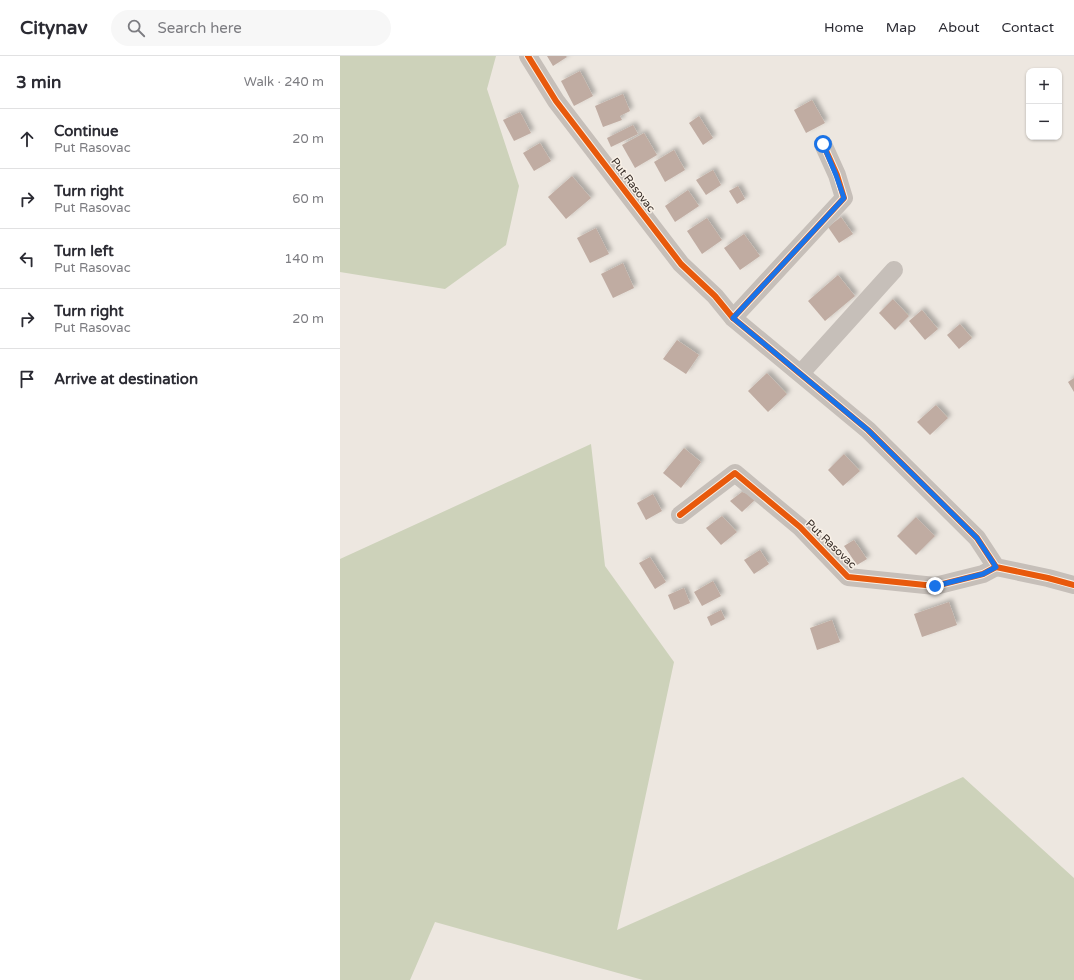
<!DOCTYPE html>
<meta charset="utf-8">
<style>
body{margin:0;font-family:"Varela Round",sans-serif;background:#f7f7f7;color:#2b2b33}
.controls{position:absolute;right:12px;top:12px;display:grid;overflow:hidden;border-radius:8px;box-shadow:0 1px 3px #0004}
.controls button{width:36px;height:36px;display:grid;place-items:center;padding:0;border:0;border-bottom:1px solid #e1e1e2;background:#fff;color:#2b2b33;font:20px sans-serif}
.stop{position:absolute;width:12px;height:12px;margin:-9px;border:3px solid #1a73e8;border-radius:50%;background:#fff}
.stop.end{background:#1a73e8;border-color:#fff;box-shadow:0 1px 4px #0008}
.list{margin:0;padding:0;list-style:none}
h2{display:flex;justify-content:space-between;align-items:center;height:52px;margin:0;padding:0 16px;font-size:17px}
h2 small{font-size:13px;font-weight:400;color:#7c7c81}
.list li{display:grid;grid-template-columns:26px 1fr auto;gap:12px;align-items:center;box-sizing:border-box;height:60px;padding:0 16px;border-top:1px solid #e1e1e2}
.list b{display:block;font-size:15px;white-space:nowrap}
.list p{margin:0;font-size:13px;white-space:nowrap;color:#7c7c81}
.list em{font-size:13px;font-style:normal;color:#7c7c81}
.icon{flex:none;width:22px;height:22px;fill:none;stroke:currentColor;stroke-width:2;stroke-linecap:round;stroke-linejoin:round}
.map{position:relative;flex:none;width:734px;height:924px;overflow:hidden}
header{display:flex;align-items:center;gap:24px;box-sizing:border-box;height:56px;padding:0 20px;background:#fff;border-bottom:1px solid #e1e1e2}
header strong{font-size:19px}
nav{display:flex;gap:22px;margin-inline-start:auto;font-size:14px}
.search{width:280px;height:36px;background:#f7f7f7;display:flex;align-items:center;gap:10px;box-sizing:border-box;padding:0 14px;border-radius:22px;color:#7c7c81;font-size:15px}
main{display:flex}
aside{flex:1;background:#fff}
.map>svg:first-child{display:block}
.green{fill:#cdd2ba}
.building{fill:#c0aca2;filter:url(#shadow)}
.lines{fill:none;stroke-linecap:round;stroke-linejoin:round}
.street{stroke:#c6bfb9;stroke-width:18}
.cycleway-casing{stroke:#f9f1e7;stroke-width:8}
.cycleway{stroke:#e8590c;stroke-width:6}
.route{stroke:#1a73e8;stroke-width:5}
.labels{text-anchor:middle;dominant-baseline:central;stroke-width:3;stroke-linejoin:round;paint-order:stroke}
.street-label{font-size:11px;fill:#362c27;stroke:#f9f1e7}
</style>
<header>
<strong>Citynav</strong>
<div class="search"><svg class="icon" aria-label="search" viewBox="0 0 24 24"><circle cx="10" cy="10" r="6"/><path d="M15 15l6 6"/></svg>Search here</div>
<nav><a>Home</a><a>Map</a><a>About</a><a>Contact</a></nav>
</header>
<main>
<aside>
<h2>3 min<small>Walk · 240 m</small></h2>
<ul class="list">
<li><svg class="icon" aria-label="ahead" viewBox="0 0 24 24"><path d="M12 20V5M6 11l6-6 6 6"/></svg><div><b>Continue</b><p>Put Rasovac</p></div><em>20 m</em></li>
<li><svg class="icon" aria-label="right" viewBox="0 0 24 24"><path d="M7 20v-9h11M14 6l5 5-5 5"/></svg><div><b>Turn right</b><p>Put Rasovac</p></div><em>60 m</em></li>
<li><svg class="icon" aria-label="left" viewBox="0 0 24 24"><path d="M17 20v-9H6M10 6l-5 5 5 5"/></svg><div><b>Turn left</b><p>Put Rasovac</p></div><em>140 m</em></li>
<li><svg class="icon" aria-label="right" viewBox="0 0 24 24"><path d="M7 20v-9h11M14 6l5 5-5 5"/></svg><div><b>Turn right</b><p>Put Rasovac</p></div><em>20 m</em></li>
<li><svg class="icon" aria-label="arrive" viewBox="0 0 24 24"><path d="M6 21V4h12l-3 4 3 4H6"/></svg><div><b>Arrive at destination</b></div></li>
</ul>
</aside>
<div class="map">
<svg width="734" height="924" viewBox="0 0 734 924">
<defs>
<filter id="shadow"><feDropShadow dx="3.5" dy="-3.5" stdDeviation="2" flood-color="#0004"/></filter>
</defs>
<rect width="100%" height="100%" fill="#ede7e0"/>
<g class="green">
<path d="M0 0H156L147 33 179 130 166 189 105 233 0 216Z"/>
<path d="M251 388 265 510 334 606 277 874 623 721 734 822V924H303L95 866 70 924H0V503Z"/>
</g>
<g class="building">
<path d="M207 0H226L227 1 213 10Z"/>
<path d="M240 15 253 40 234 50 221 25Z"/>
<path d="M283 38 290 55 280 60 282 64 263 71 255 50Z"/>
<path d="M472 44 485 67 466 77 454 54Z"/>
<path d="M180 56 191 77 174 85 163 64Z"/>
<path d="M359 60 373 82 363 89 349 67Z"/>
<path d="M293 69 298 78 271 91 267 82Z"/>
<path d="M304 77 317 99 295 112 282 89Z"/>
<path d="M200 87 211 105 194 115 183 97Z"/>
<path d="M334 94 345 114 325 126 314 106Z"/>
<path d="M373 114 381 129 366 139 356 124Z"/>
<path d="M232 120 251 142 226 163 208 141Z"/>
<path d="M398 130 405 143 397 148 389 135Z"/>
<path d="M348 134 359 150 335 166 325 150Z"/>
<path d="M501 161 513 178 499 187 488 171Z"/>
<path d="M367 162 382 184 362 198 347 175Z"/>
<path d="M256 172 269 198 250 207 237 182Z"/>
<path d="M404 178 420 200 400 214 384 192Z"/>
<path d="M283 207 294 232 273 242 261 218Z"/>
<path d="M498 219 515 240 485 265 468 245Z"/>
<path d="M553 243 569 260 555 274 539 257Z"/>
<path d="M582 254 598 273 585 284 569 265Z"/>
<path d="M620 268 632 282 619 293 607 279Z"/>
<path d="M337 284 359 299 346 318 323 303Z"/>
<path d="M427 317 447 338 428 356 408 335Z"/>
<path d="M734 322V336L728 326Z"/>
<path d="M596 349 608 362 590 379 577 366Z"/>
<path d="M344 392 361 406 341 432 323 417Z"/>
<path d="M504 398 520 415 503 430 488 414Z"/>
<path d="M402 436 417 442 402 456 390 445Z"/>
<path d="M313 438 322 455 306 464 297 447Z"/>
<path d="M382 460 397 476 381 489 366 472Z"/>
<path d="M576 461 595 480 576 499 557 480Z"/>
<path d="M514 484 527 503 517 509 504 490Z"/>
<path d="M420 494 429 508 414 518 404 504Z"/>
<path d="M310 501 326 526 315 533 299 507Z"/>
<path d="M373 525 381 540 362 550 354 536Z"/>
<path d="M344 532 350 547 334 554 328 539Z"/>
<path d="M609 546 617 569 582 581 574 558Z"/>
<path d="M381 554 385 563 371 570 367 561Z"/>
<path d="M492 564 500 586 477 594 470 572Z"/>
</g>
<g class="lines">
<g class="street">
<path d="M188 0 216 45 341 208 375 240 393 262 528 374 637 482 656 511 708 522 734 529"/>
<path d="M393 262 504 142 497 119 483 88"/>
<path d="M461 317 554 214"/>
<path d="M340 459 395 417 460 471 508 521 595 530 643 518 656 511"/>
</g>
<defs>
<g id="cycleway">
<path d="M188 0 216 45 341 208 375 240 393 262 528 374 637 482 656 511 708 522 734 529"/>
<path d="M393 262 504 142 497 119 483 88"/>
<path d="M340 459 395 417 460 471 508 521 595 530 643 518 656 511"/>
</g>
</defs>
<use href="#cycleway" class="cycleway-casing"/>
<use href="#cycleway" class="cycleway"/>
</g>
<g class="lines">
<path class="route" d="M483 88 496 119 504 142 393 262 528 374 637 482 656 511 643 518 595 530"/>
</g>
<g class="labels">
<g class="street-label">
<text transform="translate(293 129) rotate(53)">Put Rasovac</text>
<text transform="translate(491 488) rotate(44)">Put Rasovac</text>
</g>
</g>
</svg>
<div class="controls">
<button>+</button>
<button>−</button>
</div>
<div class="stop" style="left:483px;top:88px"></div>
<div class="stop end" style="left:595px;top:530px"></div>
</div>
</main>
